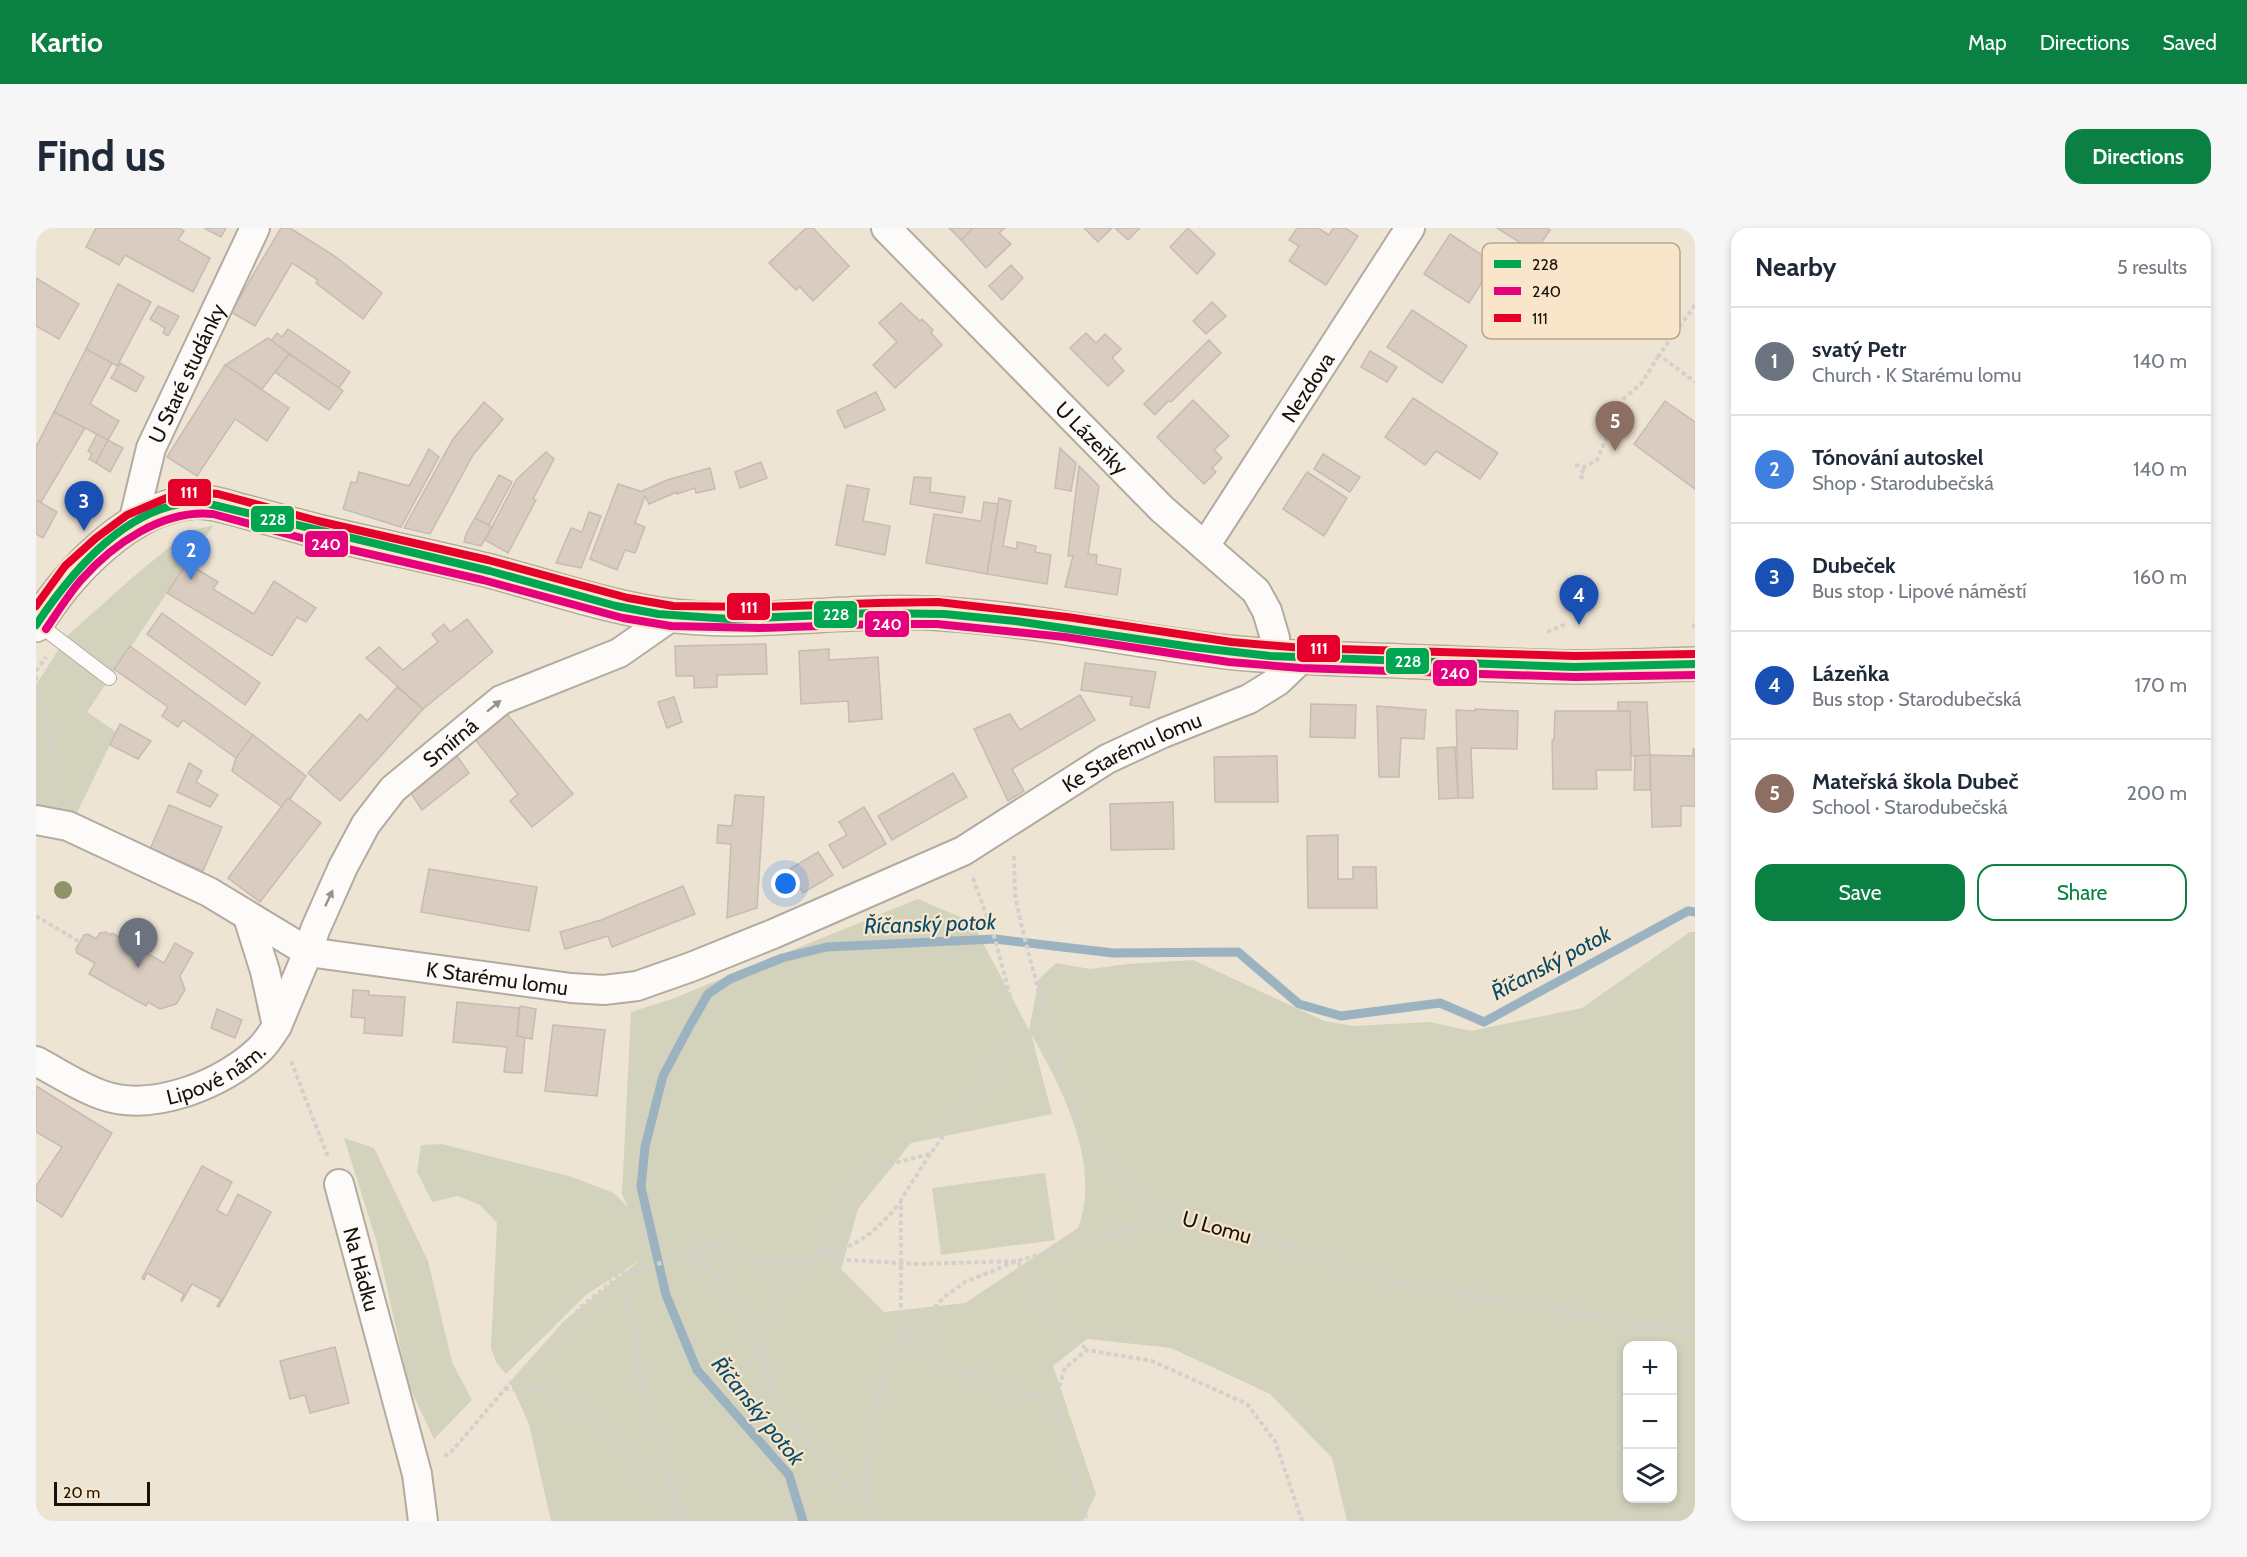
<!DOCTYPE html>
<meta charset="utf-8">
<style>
body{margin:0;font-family:Cabin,sans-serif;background:#f6f6f7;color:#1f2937}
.controls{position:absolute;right:18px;bottom:18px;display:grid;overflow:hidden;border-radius:12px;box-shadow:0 3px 9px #0003}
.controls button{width:54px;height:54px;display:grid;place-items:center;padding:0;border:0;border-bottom:2px solid #e0e1e3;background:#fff;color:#1f2937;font:30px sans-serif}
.scale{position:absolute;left:18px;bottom:15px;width:96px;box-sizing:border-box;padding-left:6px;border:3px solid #191208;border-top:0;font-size:16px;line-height:21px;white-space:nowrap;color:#191208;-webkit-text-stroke:4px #f9e6ca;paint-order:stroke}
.you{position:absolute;left:750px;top:656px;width:21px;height:21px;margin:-15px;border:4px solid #fff;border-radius:50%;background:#1a73e8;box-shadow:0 0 0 9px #1a73e833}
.badge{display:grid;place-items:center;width:39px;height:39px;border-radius:50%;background:#0b8043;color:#fff;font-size:20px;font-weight:700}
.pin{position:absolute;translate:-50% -50px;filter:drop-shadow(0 2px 3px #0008)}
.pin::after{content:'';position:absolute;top:32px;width:21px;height:18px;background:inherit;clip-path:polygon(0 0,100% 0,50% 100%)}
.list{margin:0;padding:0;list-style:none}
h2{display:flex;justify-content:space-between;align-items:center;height:78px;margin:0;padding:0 24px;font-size:26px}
h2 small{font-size:20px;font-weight:400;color:#747a83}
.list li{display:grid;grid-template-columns:39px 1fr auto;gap:18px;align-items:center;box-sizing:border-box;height:108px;padding:0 24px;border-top:2px solid #e0e1e3}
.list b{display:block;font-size:22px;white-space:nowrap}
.list p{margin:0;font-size:20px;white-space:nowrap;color:#747a83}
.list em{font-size:20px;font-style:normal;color:#747a83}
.actions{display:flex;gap:12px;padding:18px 24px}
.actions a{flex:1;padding:14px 0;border:2px solid #0b8043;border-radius:18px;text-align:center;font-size:21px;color:#0b8043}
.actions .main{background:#0b8043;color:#fff}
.icon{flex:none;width:33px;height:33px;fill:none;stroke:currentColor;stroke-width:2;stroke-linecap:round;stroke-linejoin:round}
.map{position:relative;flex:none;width:1659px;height:1293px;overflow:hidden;border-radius:18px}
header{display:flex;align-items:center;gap:36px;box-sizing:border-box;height:84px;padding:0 30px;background:#0b8043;color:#fff}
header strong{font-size:28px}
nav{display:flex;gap:33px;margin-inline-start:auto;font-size:21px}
.intro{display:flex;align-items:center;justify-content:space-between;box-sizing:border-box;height:144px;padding:0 36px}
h1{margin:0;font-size:42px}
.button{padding:15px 27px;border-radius:18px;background:#0b8043;color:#fff;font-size:21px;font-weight:700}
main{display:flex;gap:36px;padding:0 36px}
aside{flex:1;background:#fff;border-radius:18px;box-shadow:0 3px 9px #0003}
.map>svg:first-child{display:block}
.green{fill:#d3d2bc;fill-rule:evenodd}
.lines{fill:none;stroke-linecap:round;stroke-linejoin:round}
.stream{stroke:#9bb3c0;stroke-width:9}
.building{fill:#daccc1;stroke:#c6bcb2;stroke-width:1.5}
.service-casing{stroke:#b3ab9f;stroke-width:16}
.minor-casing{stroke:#b3ab9f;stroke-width:32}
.tertiary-casing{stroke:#b3ab9f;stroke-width:36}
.path{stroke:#d4d1cc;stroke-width:4;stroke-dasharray:4.5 3;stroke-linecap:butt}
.service{stroke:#fcfbf9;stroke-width:14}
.minor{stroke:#fcfbf9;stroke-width:28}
.tertiary{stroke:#fcfbf9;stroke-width:33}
.bus-1-casing{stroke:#f9e6ca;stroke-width:12}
.bus-2-casing{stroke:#f9e6ca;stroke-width:12}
.bus-3-casing{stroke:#f9e6ca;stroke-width:12}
.bus-1{stroke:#00a651;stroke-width:8}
.bus-2{stroke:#e5007d;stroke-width:8}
.bus-3{stroke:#e4002b;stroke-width:8}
.tree{fill:#909267}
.oneway{fill:#96928d}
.labels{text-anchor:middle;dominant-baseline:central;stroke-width:4.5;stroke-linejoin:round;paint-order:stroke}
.street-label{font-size:21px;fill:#191208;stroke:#f9e6ca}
.water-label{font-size:22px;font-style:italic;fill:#064c6f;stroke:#f9e6ca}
.key{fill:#f9e6ca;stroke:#b6a690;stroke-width:1.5}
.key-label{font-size:16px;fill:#191208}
.line-badge{stroke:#f9e6ca;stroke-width:2}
.badge-label{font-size:16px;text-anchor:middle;font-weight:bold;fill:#fff}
</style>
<header>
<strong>Kartio</strong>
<nav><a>Map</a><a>Directions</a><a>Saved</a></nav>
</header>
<div class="intro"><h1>Find us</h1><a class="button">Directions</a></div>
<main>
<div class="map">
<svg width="1659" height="1293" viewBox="0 0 1659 1293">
<rect width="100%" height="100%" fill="#eee4d4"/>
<g class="green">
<path d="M178 297 151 335 51 484 80 504 39 589 0 578V457L31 408 97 349 153 303Z"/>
<path d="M882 671 936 694 993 802 1003 751 1020 735 1054 741 1092 736 1157 732 1288 793 1317 798 1394 794 1435 803 1546 780 1654 704H1659V1293H1311L1296 1230 1234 1166 1135 1120 1051 1111 1017 1138 1060 1266 1047 1293H515L493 1196 474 1154 528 1093 604 1032 550 1067 470 1146 460 1134 455 1120 461 995 444 977 422 968 396 974 381 944 385 917 406 916 533 948 578 965 592 979 586 966 595 784 636 771ZM995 806C1026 859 1066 938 1042 1000L929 1075 848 1084 805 1041 822 981 875 915 1016 886ZM1592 1118H1636V1270H1592Z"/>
<path d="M308 910 338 920 392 1033 416 1134 436 1172 398 1211 373 1158 341 1015Z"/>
<path d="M1009 945 1019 1012 905 1027 896 960Z"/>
</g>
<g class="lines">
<path class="stream" d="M767 1293 753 1247 661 1142 630 1067 605 959 609 919 627 848 653 799 672 766 694 751 746 730 791 719 959 711 1077 725 1202 724 1263 776 1305 788 1404 775 1448 794 1652 683 1659 684"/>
</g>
<g class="building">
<path d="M60 0H144L148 3 142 12 174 30 157 64 89 27 83 37 50 19Z"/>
<path d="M168 0H190L185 9Z"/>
<path d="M245 0H254L300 29 346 65 327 91 280 55 282 52 256 35 219 98 195 84Z"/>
<path d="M770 0H777L813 38 777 73 764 59 760 62 733 35Z"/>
<path d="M913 0H937L925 12Z"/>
<path d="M937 0H969L963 5 975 16 950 40 925 12Z"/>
<path d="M1048 0H1076L1062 14Z"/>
<path d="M1079 0H1104L1092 12Z"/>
<path d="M1152 0 1179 26 1161 46 1134 19Z"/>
<path d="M1261 0H1282L1293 7 1297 0H1309L1322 8 1290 57 1253 33 1263 18 1253 12Z"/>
<path d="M1461 0H1511L1514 2 1499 24Z"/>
<path d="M1414 6 1458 35 1433 75 1388 46Z"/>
<path d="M975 37 987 50 966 72 953 58Z"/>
<path d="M0 50 43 76 23 111 0 98Z"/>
<path d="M82 56 115 74 81 138 50 121Z"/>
<path d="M1176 74 1190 88 1170 106 1157 93Z"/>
<path d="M865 75 884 93 886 91 897 102 895 105 906 117 859 160 837 137 861 114 843 95Z"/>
<path d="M122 78 143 88 132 108 127 105 129 100 114 91Z"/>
<path d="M1376 82 1431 118 1406 155 1351 119Z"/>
<path d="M252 101 314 144 303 160 235 113 241 105 246 109Z"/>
<path d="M1050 105 1060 115 1069 106 1085 121 1076 130 1088 143 1072 158 1034 120Z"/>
<path d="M232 110 253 126 226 161 189 137Z"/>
<path d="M1173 112 1185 125 1135 174 1132 173 1119 187 1108 176Z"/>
<path d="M50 121 76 135 54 176 83 193 72 212 18 184Z"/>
<path d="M1334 123 1361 139 1351 154 1325 139Z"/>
<path d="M253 126 307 163 293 182 239 144Z"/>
<path d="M84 135 108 149 100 164 75 150Z"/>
<path d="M189 137 253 180 231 213 199 191 161 248 131 229Z"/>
<path d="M840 164 849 182 809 200 801 183Z"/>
<path d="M1377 170 1462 225 1444 251 1400 223 1389 237 1349 209Z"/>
<path d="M1157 172 1193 208 1178 222 1186 230 1176 240 1180 244 1168 256 1121 209Z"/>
<path d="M1629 173 1659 194V261L1598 216Z"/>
<path d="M448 174 467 191 437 227 394 306 368 300 417 211Z"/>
<path d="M18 184 49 200 5 274 0 272V219Z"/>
<path d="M61 206 72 212 60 235 53 231 56 226 52 223Z"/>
<path d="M72 212 87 220 74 244 60 235Z"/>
<path d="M1024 220 1040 235 1035 263 1019 260Z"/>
<path d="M393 221 403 229 365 299 307 281 315 254 320 255 323 244 373 258Z"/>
<path d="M510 224 518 231 497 271 500 272 472 325 449 312 481 251Z"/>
<path d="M1287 226 1324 249 1314 264 1278 241Z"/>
<path d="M725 234 731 250 704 260 699 244Z"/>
<path d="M1043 238 1063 258 1052 326 1061 327 1060 336 1085 341 1081 367 1029 359 1037 328H1032Z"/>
<path d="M674 240 679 261 660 265 659 260 641 266V264L613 276 609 268 599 295 609 299 599 325 589 322 581 342 554 331 582 256 607 264 606 263 631 252Z"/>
<path d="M1271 244 1311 270 1288 308 1247 281Z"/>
<path d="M463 247 476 254 453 297 439 290Z"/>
<path d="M878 249 895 250 894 264 929 269 926 285 874 276Z"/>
<path d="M811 257 833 261 827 293 854 298 849 327 800 317Z"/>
<path d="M963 270 975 273 967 318 981 321V314L1000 318 999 324 1015 327 1011 356 951 346Z"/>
<path d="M0 272 21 284 7 310 0 306Z"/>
<path d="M948 274 962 276 951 346 890 335 898 286 945 293Z"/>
<path d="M553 284 565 288 545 340 520 335 535 300 546 304Z"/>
<path d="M439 290 456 299 445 318 428 314 430 306Z"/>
<path d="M151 335 182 354 177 361 218 386 238 353 280 380 270 394 261 389 236 428 131 365Z"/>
<path d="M126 385 224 455 209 477 111 406Z"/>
<path d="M431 391 457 424 387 481 330 430 343 419 367 442 402 414 396 406 408 396 414 404Z"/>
<path d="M730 416 731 446 681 447V459L658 460V448H640L639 418Z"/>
<path d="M94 418 217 507 200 530 147 492 142 499 126 488 132 479 78 441Z"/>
<path d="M793 421V432L842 429 846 491 813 494 812 473 765 476 763 423Z"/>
<path d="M1049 435 1120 444 1113 480 1094 477 1096 469 1045 462Z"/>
<path d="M361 459 387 481 304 573 272 545 324 486 331 493Z"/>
<path d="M1044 467 1059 492 976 541 988 563 972 573 938 501 974 486 984 502Z"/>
<path d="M638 469 646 494 631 500 622 474Z"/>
<path d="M1582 474H1611L1614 527 1595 528 1594 483H1582Z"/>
<path d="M1275 476 1320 477 1319 510 1274 509Z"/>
<path d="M1341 478 1390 482 1388 511 1365 510 1363 549H1343Z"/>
<path d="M1439 481 1482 483 1481 521 1435 520 1437 570H1422L1420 482 1439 483Z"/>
<path d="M1519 483H1594L1595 542H1560L1561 561H1517L1516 512H1518Z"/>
<path d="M471 486 537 566 496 599 474 573 482 566 438 510Z"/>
<path d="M84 496 115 513 102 531 74 517Z"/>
<path d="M217 507 270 548 254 571 252 570 246 579 196 543 200 530Z"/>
<path d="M1419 519 1422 570 1403 571 1401 520Z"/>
<path d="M1657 521H1659V578H1645V598L1616 599 1614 527 1657 528Z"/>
<path d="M1614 527V562H1598L1599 528Z"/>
<path d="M421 528 433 545 386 582 374 564Z"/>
<path d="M1241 528 1242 574H1179L1178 529Z"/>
<path d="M153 535 166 543 160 554 182 567 174 579 141 564Z"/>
<path d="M917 545 931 569 856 612 842 588Z"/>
<path d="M699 567 728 569 721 680 691 690 695 616 681 615 682 597 696 598Z"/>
<path d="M252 570 285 595 224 674 192 650Z"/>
<path d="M1137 574 1138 621 1075 622 1074 576Z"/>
<path d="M133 577 186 599 167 643 114 621Z"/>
<path d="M828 579 850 616 807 640 793 617 811 607 803 594Z"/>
<path d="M1302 607V651H1317V639H1340L1341 680H1272L1271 608Z"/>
<path d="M782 624 797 647 767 665 754 641Z"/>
<path d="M393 641 501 659 493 703 385 684Z"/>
<path d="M647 658 659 686 576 719 572 708 529 721 524 704 565 692Z"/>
<path d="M69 704 75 707 76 705 128 735 139 715 157 725 144 748 149 762 140 776 124 781 112 774 110 778 53 746 59 735 41 725 40 721 48 707 52 706 60 711 64 705Z"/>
<path d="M317 762 333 763V767L369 769 366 808 328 805 329 790 315 789Z"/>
<path d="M421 774 483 780 481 808 489 809 486 845 468 844 471 819 417 814Z"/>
<path d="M484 778 500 781 496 811 481 808Z"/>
<path d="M181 781 206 792 199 810 175 800Z"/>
<path d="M517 797 569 802 561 868 509 863Z"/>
<path d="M0 858 76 905 26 989 0 972V958L26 919 0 904Z"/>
<path d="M166 938 196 954 181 982 191 988 202 966 235 984 183 1079 181 1078 185 1071 156 1056 146 1073 145 1072 148 1066 111 1045 108 1052 106 1050Z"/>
<path d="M299 1119 313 1175 274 1185 269 1167 254 1171 244 1133Z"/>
</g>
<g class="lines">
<defs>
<path id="service" d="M1 395 73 450"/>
<g id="minor">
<path id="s1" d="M850 0 1126 281 1220 363 1231 383 1239 410 1238 428"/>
<path id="s2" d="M97 295 115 220 219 0"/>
<path id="s3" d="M1169 318 1374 0"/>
<path id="s4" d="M0 592 32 598 173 664 272 724 535 760 568 762 601 758 655 739 737 706 927 623 1071 531 1127 505 1213 471 1242 453 1266 430"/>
<path id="s5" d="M241 798 272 724 279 702 307 639 330 596 357 561 465 472 583 425 636 388"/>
<path id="s6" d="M0 833C21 844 43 859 66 867 116 885 188 856 224 821 231 814 236 806 241 798L229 743 212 689"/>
<path id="s7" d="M303 956 381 1246 387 1293"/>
</g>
<path id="tertiary" d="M0 397C32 345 94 278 159 274 176 273 194 280 210 284 232 290 254 296 277 302 336 317 395 328 454 343 510 358 565 377 622 386 717 400 813 379 908 386 1004 392 1096 413 1191 424 1249 430 1307 431 1364 433 1422 435 1480 438 1538 439 1578 439 1619 437 1659 436"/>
</defs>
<use href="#service" class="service-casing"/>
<use href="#minor" class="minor-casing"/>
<use href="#tertiary" class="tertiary-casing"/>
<g class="path">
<path d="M1659 77 1623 127 1659 154"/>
<path d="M1539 237 1549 239 1561 232 1587 171 1605 156 1623 127"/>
<path d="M1547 251 1544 247 1549 240"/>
<path d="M1656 397 1659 398"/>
<path d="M1511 404 1530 396"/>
<path d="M0 443 10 429"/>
<path d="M0 448 25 568"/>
<path d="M978 628 979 667 987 704 1026 851 1049 905 1088 957 1139 988 1256 1020 1350 1053 1615 1098 1659 1102"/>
<path d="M937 650 959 711 981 794 978 810 970 822"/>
<path d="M0 688 44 714"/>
<path d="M255 833 292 929"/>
<path d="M894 926 865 972V1107L882 1106 905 1134 966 1161 1019 1173 1051 1293"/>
<path d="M653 1026C684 1006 699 1028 729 1034 743 1037 757 1035 771 1034"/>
<path d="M782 1026 791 1031 884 1036 981 1033 1011 1080 1051 1122"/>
<path d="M783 1026C790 1024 799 1023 806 1021 829 1013 851 992 865 973"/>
<path d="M598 1043 590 1078 602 1112 600 1140 647 1293"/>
<path d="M469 1161C482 1161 498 1159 511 1162 548 1171 622 1260 643 1293"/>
<path d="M1019 1173 1029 1140 1051 1122 1116 1133 1211 1176 1239 1213 1266 1293"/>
<path d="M408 1228 415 1224 469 1161 546 1078 586 1045 609 1040 653 1026 682 1049 692 1062 727 1131"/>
<path d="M831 1275 834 1190 865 1107 881 1099 907 1070 929 1054 981 1033 1139 988"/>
<path d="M841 1293C838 1288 835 1282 832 1277 823 1265 807 1259 797 1247 760 1206 707 1141 736 1082 744 1065 758 1047 771 1034 774 1031 779 1029 782 1026 791 1015 796 997 802 985 823 942 850 937 894 926L970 823 1015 812"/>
</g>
<use href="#service" class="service"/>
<use href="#minor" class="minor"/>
<use href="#tertiary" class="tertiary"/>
<defs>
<path id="bus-1" d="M0 397C37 342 93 274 165 274L454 343 580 378 622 386 693 391 837 385 908 386 979 393 1156 419 1234 428 1538 439 1659 436"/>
<path id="bus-2" d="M10 401C21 385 32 367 45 352 77 316 127 281 177 286L277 313 447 352 587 390 635 398 724 400 842 396H901L1029 409 1193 434 1265 440 1539 449 1659 447"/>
<path id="bus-3" d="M0 378 29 338 60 310 91 287 140 266 161 264 182 266 282 293 452 332 592 370 637 378 724 379 842 375 902 374 1031 389 1195 414 1267 420 1539 428 1659 426"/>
</defs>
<use href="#bus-1" class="bus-1-casing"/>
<use href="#bus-2" class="bus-2-casing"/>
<use href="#bus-3" class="bus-3-casing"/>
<use href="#bus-1" class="bus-1"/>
<use href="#bus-2" class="bus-2"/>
<use href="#bus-3" class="bus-3"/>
</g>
<circle class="tree" cx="27" cy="662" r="9"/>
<defs><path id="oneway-solid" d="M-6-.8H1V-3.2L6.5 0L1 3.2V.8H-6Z" transform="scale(1.5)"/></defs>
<g class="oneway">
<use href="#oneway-solid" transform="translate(458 478) rotate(-39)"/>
<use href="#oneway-solid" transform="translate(293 670) rotate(-65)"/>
</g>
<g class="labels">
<g class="street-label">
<text stroke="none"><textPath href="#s2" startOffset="160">U Staré studánky</textPath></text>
<text stroke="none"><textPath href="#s3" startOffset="189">Nezdova</textPath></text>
<text stroke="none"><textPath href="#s1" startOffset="294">U Lázeňky</textPath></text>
<text stroke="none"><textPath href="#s5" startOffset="339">Smírná</textPath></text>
<text stroke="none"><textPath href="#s4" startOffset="1185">Ke Starému lomu</textPath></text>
<text stroke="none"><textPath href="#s4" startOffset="495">K Starému lomu</textPath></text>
<text stroke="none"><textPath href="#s6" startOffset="194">Lipové nám.</textPath></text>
<text transform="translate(1181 999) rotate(16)">U Lomu</text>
<text stroke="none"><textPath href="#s7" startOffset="88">Na Hádku</textPath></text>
</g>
<g class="water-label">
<text transform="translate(894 696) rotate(-2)">Říčanský potok</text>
<text transform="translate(1515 735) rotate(-28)">Říčanský potok</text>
<text transform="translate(722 1183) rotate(51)">Říčanský potok</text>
</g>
</g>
<rect x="1446" y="15" width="198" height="96" rx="9" class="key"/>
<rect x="1458" y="32" width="27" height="8" fill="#00a651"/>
<rect x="1458" y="59" width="27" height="8" fill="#e5007d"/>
<rect x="1458" y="86" width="27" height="8" fill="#e4002b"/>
<g class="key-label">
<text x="1496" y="42">228</text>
<text x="1496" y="69">240</text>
<text x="1496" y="96">111</text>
</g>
<g class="line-badge">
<rect x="131" y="250" width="45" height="29" rx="6" fill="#e4002b"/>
<rect x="214" y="277" width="45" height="28" rx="6" fill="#00a651"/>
<rect x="268" y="302" width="45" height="28" rx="6" fill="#e5007d"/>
<rect x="690" y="364" width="45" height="29" rx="6" fill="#e4002b"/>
<rect x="777" y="372" width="45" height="29" rx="6" fill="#00a651"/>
<rect x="828" y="382" width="46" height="28" rx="6" fill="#e5007d"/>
<rect x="1260" y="406" width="45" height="29" rx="6" fill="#e4002b"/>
<rect x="1349" y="419" width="45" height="28" rx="6" fill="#00a651"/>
<rect x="1396" y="431" width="46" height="28" rx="6" fill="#e5007d"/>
</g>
<g class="badge-label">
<text x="153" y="270">111</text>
<text x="237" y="297">228</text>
<text x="290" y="322">240</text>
<text x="713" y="385">111</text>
<text x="800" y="392">228</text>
<text x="851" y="402">240</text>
<text x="1283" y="426">111</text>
<text x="1372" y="439">228</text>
<text x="1419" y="451">240</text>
</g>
</svg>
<div class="controls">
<button>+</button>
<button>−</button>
<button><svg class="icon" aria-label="layers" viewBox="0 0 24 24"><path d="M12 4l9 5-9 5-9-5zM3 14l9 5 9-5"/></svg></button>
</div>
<div class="scale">20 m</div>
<div class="you"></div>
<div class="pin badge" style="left:102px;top:740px;background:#6b7280">1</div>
<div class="pin badge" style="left:155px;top:352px;background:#3f7fe0">2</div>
<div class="pin badge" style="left:48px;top:303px;background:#1a4fb4">3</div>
<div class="pin badge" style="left:1543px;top:397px;background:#1a4fb4">4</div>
<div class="pin badge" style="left:1579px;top:223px;background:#8d6e63">5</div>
</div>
<aside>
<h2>Nearby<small>5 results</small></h2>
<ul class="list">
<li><span class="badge" style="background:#6b7280">1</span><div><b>svatý Petr</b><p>Church · K Starému lomu</p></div><em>140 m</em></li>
<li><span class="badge" style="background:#3f7fe0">2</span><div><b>Tónování autoskel</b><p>Shop · Starodubečská</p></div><em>140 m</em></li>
<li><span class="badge" style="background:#1a4fb4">3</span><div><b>Dubeček</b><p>Bus stop · Lipové náměstí</p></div><em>160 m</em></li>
<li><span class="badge" style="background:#1a4fb4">4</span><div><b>Lázeňka</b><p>Bus stop · Starodubečská</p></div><em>170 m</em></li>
<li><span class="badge" style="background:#8d6e63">5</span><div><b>Mateřská škola Dubeč</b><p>School · Starodubečská</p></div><em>200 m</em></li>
</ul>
<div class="actions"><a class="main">Save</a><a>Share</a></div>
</aside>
</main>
